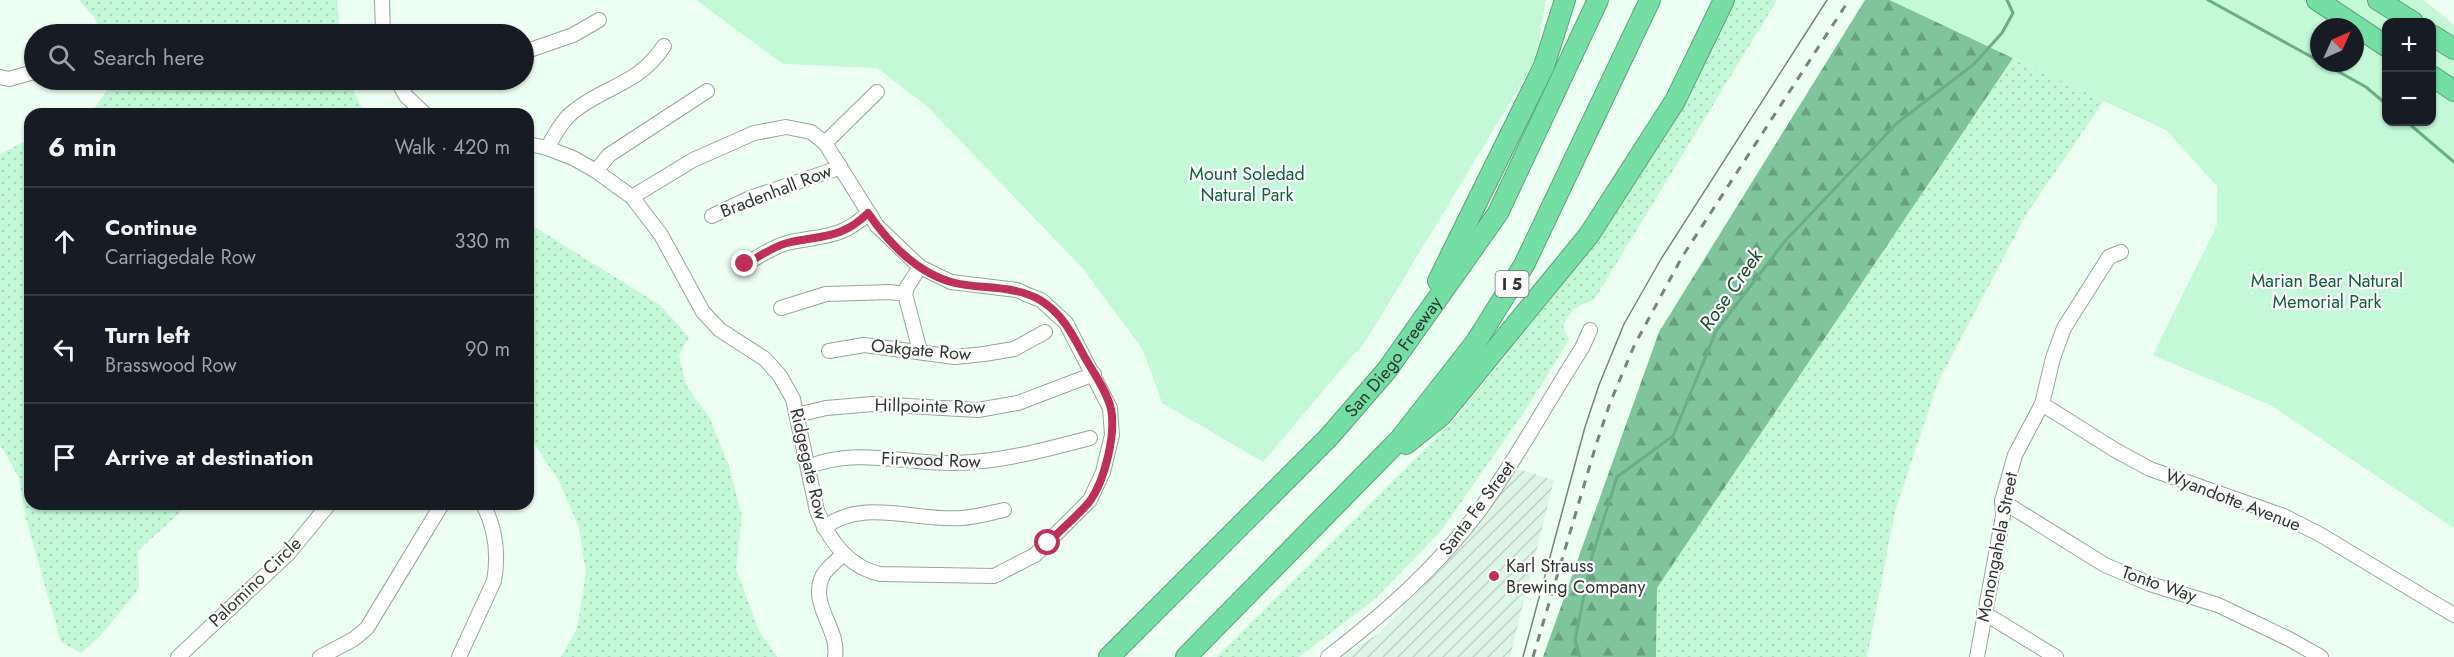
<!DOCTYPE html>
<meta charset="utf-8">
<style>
body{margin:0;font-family:Jost,sans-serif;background:#242831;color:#f1f3f6}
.controls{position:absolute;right:18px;top:18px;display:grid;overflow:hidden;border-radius:12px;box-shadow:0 2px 4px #0004}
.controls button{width:54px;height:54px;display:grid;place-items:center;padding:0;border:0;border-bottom:2px solid #363941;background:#171b24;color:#f1f3f6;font:30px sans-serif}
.compass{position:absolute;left:2310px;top:18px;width:54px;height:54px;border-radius:50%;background:#171b24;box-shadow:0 2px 4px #0004;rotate:45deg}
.stop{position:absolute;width:18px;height:18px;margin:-14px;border:4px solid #be2f5c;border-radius:50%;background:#fff}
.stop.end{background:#be2f5c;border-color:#fff;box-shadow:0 2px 6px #0008}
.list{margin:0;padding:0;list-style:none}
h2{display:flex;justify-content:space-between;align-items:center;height:78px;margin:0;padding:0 24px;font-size:26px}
h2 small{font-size:20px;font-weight:400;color:#9ea1a6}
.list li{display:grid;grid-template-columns:39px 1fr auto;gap:18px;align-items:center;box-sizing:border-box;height:108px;padding:0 24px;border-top:2px solid #363941}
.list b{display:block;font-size:22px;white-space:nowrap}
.list p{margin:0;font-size:20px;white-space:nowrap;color:#9ea1a6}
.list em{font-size:20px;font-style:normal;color:#9ea1a6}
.icon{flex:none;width:33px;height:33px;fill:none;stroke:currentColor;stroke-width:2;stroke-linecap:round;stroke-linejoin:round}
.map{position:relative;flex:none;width:2454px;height:657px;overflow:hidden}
.search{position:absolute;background:#171b24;box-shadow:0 2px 4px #0004;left:24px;top:24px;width:510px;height:66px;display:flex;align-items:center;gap:15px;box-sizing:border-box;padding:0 21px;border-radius:33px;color:#9ea1a6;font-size:22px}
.panel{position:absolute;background:#171b24;box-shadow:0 2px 4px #0004;left:24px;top:108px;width:510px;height:402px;border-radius:18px}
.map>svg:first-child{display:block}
.industrial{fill:url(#industrial-furrows)}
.grass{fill:url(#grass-dots)}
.forest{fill:url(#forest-firs)}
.green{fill:#c4f9d8;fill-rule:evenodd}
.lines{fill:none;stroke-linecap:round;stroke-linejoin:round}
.stream{stroke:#6aae86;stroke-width:3}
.minor-casing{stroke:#95a59a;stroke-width:16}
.highway-casing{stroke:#5da47c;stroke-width:22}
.minor{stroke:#fff;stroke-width:14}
.highway{stroke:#75dea3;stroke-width:20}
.tram{stroke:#78837c;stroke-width:1.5}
.rail{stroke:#78837c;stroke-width:3;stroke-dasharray:8 8;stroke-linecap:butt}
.route{stroke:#be2f5c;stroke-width:8}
.poi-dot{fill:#be2f5c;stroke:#fff;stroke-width:2}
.labels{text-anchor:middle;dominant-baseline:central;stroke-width:4.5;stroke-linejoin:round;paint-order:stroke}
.shield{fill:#fff;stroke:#6e7370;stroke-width:1.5}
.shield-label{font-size:16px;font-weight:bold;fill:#303733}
.park-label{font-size:18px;fill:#0d5f3a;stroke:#fff}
.street-label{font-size:18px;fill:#303733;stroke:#fff}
.poi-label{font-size:18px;fill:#303733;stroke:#fff;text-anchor:start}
.water-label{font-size:20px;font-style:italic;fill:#1a4e32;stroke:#fff}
</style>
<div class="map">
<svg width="2454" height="657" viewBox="0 0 2454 657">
<defs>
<pattern id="industrial-furrows" width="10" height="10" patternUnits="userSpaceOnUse" patternTransform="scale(1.5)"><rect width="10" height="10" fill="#dcf5e5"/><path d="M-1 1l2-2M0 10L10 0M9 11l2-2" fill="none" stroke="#bdd3c5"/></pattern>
<pattern id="grass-dots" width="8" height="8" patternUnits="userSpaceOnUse" patternTransform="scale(1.5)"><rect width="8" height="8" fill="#c4f9d8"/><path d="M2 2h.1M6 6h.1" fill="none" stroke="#a9d6ba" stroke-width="1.8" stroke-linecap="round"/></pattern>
<pattern id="forest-firs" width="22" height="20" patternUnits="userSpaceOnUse" patternTransform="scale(1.5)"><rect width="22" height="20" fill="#7fc49a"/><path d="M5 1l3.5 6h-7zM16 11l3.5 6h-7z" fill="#68a07e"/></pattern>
</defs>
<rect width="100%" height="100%" fill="#edfef3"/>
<path class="industrial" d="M1517 469 1554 480 1510 657H1342L1379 633 1444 565Z"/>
<g class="grass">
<path d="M79 0H337L340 34H102L94 17Z"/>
<path d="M1732 0H1777L1594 300C1577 305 1571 310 1563 326L1569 340 1524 412 1441 531 1375 599 1299 657H1217L1455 419 1598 240Z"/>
<path d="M2013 58 2104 101 2027 213 1938 382 1895 511 1867 657H1656L1657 588Z"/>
<path d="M109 80H348L365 114H90L108 89Z"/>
<path d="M30 139V504H189L138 551 139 589 100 636 81 653 61 642 25 515 19 478 0 444V154Z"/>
<path d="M528 223 660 305 689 337 679 355 686 385 709 417 729 466 742 516 736 569 759 631 777 657H561L577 628 586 573 579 527 559 481 528 434Z"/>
</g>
<path class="forest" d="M1865 0H1890L2013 58 1657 588 1656 657H1543L1659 332Z"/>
<g class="green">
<path d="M696 0H1546L1535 61 1367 339 1263 462 1162 403 1143 350 1084 270 928 107 877 68 783 64Z"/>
<path d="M1890 0H2424L2454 25V528L2272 406 2153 355 2217 225V186L2166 130ZM2386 22H2432V122H2386ZM2319 27H2355V63H2319Z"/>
</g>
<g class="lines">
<g class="stream">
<path d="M2208 0 2319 61"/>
<path d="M2323 63 2366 87 2386 104"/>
<path d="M2407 122 2454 162"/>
<path d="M1580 657 1575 640 1592 556 1617 477 1673 436 1716 331 1785 241 1897 123 1974 64 2002 33 2013 13 2007 0"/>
</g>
<defs>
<g id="minor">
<path d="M382 0 383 34"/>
<path d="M524 52 573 35 599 20"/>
<path d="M0 77 9 79 34 72"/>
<path d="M397 80 406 96 425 114"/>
<path d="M825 143 877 92"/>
<path d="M528 144 547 148 573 158 596 171 632 197 661 235 703 312 720 330 765 359 780 376 793 399 817 511C829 540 848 567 880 574L994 576 1035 555 1090 500 1103 472 1112 435 1110 408 1066 323 1041 300 1028 295 1017 290 951 282 920 267 877 226 825 143 811 132 786 127 754 133 693 160 632 197"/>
<path d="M547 148C555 135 562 120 574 111 607 85 638 85 664 46"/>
<path d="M596 171 609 155 707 91"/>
<path d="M712 216 750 198 833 170 840 166"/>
<path d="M745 264C759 257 772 247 787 243 819 235 841 240 868 213"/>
<path d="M781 308 826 294 890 292 905 294"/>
<path d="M829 351 864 345 955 357 984 354 1014 349 1045 332"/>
<path d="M920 351 905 294 907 287 920 267"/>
<path d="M2042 404 2115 450 2150 469 2284 516 2321 535 2454 615"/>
<path d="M797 415 826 408 873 404 978 410 1018 403 1094 374"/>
<path d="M808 467C855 447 905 464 954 463 1001 462 1044 450 1090 438"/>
<path d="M2002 501 2105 565 2150 584 2218 605 2289 639 2321 657"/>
<path d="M824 528C862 497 917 522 962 518 976 517 990 513 1004 510"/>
<path d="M1984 613 2056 657"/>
<path d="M178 657 288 554 329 504"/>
<path d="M320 657 354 639 367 628 442 504"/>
<path d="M459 657 494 581C499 553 496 529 483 504"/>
<path d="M835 657C840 629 808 604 823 575 827 568 837 561 843 554"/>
<path d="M1328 657C1384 614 1436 568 1479 511 1517 459 1547 402 1582 348L1590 330"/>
<path d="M1977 657 2003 516 2002 501 2015 455 2042 404 2053 358 2064 328 2109 257 2121 252"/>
</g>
<g id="highway">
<path d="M2317 0 2386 46"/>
<path d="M2378 0 2413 22"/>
<path d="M2432 35 2454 49"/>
<path d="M2432 76 2454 91"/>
<path d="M1438 281 1544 66 1565 0"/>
<path d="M1406 444 1441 416 1589 235 1675 101 1724 0"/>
<path id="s1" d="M1109 657 1328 438 1387 370 1498 213 1598 0"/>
<path d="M1186 657 1400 439 1476 342 1524 265 1650 0"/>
</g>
</defs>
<use href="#minor" class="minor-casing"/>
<use href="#highway" class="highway-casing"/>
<use href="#minor" class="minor"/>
<use href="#highway" class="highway"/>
<path class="tram" d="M1523 657 1585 427 1599 385 1624 324 1661 259 1827 0"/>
<path class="rail" d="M1533 657 1596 445 1610 403 1634 346 1682 257 1849 0"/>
</g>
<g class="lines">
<path class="route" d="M745 264C759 257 772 247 787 243 819 235 841 240 868 213 888 242 916 272 951 282 980 290 1012 284 1040 300 1062 313 1073 335 1084 356 1093 372 1107 391 1111 409 1116 434 1105 480 1090 501 1078 516 1061 529 1048 543"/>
</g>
<circle class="poi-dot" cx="1494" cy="576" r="6"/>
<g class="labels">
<rect class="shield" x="1495.5" y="271" width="33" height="26" rx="4.5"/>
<g class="shield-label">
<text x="1512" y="284">I 5</text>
</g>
<g class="park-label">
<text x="1247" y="174">Mount Soledad<tspan x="1247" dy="21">Natural Park</tspan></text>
<text x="2327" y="281">Marian Bear Natural<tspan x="2327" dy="21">Memorial Park</tspan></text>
</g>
<g class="street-label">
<text transform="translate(776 191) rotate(-21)">Bradenhall Row</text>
<text transform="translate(921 350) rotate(5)">Oakgate Row</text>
<text stroke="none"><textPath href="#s1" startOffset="414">San Diego Freeway</textPath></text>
<text transform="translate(930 406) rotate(1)">Hillpointe Row</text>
<text transform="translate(931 460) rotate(2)">Firwood Row</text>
<text transform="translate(809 464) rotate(77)">Ridgegate Row</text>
<text transform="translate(2233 500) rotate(21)">Wyandotte Avenue</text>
<text transform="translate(1477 508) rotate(-53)">Santa Fe Street</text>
<text transform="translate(1997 547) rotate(-79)">Monongahela Street</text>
<text transform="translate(255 582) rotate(-44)">Palomino Circle</text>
<text transform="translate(2159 584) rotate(19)">Tonto Way</text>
</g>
<g class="poi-label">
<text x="1506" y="566">Karl Strauss<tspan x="1506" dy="21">Brewing Company</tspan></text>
</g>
<g class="water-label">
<text transform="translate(1731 290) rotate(-55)">Rose Creek</text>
</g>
</g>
</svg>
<div class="controls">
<button>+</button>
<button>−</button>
</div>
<svg class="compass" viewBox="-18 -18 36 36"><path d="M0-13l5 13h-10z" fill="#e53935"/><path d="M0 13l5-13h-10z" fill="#9ea1a6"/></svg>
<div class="stop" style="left:1048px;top:543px"></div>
<div class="stop end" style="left:745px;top:264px"></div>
<div class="search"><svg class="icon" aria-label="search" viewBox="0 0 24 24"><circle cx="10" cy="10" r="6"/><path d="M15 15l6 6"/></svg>Search here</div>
<section class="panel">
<h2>6 min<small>Walk · 420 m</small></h2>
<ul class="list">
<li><svg class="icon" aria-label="ahead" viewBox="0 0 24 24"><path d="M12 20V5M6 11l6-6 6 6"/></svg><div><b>Continue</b><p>Carriagedale Row</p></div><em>330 m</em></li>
<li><svg class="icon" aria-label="left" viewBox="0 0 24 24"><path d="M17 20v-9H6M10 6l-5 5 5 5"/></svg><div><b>Turn left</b><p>Brasswood Row</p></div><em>90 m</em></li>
<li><svg class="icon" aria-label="arrive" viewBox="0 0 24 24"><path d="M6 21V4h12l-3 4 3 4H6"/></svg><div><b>Arrive at destination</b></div></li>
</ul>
</section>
</div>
